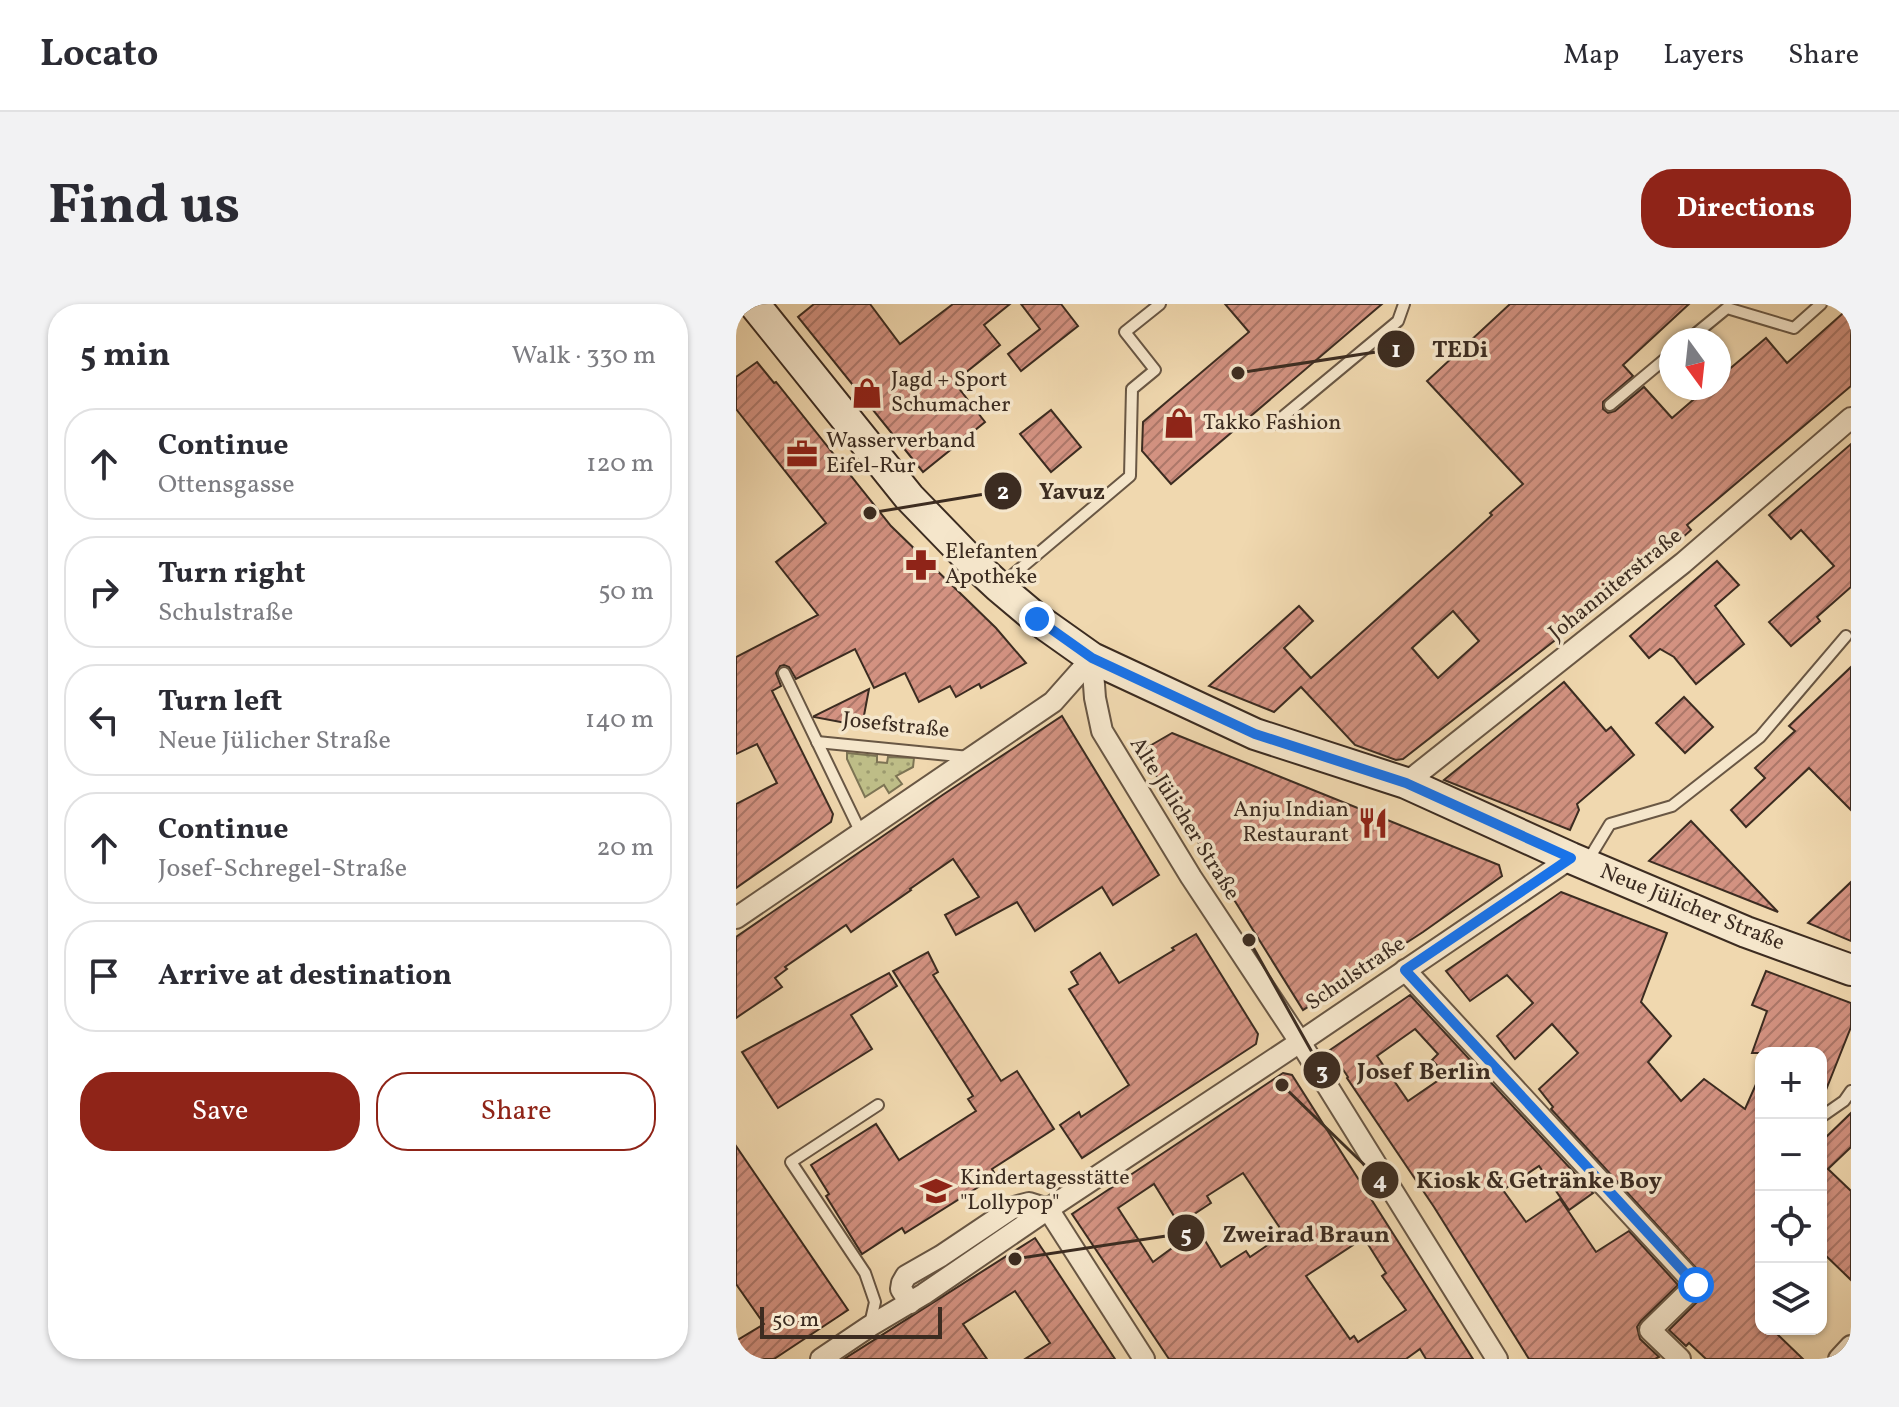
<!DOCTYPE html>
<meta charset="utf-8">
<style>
body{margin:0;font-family:Vollkorn,serif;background:#f2f2f3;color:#2b2b33}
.controls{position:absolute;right:24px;bottom:24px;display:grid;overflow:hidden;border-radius:16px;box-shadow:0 2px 6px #0004}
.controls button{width:72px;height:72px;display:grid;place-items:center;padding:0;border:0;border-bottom:2px solid #e1e1e2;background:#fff;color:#2b2b33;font:40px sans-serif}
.compass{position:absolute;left:923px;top:24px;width:72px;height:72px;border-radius:50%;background:#fff;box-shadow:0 2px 6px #0004;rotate:165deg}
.scale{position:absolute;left:24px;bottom:20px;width:182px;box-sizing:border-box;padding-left:8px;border:4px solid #3c2c21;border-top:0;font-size:22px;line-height:28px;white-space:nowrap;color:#3c2c21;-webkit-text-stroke:6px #f5e6cb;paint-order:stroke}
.stop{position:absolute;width:24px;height:24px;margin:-18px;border:6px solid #1a73e8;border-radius:50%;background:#fff}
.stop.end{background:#1a73e8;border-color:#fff;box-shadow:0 2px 8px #0008}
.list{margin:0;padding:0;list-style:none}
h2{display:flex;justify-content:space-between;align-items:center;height:104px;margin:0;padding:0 32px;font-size:34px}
h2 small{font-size:26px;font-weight:400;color:#7c7c81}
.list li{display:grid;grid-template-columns:52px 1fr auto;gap:24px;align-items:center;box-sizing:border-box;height:112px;margin:0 16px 16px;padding:0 16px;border:2px solid #e1e1e2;border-radius:32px}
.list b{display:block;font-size:30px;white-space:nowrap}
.list p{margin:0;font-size:26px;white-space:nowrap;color:#7c7c81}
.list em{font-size:26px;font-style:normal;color:#7c7c81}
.actions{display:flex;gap:16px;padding:24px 32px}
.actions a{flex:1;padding:18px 0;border:2px solid #8f2418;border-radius:32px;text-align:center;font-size:28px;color:#8f2418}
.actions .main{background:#8f2418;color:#fff}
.icon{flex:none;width:44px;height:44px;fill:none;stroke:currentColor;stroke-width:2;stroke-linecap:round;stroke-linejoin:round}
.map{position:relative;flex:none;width:1115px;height:1055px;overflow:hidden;border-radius:32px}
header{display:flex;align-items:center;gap:48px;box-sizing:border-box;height:112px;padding:0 40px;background:#fff;border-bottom:2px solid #e1e1e2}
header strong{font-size:38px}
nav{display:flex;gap:44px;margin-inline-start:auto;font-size:28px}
.intro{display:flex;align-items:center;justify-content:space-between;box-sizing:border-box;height:192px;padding:0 48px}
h1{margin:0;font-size:56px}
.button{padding:20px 36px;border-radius:32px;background:#8f2418;color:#fff;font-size:28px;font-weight:700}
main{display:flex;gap:48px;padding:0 48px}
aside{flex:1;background:#fff;border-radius:32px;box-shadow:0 2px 6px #0004}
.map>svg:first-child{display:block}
.park{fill:url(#park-dots);stroke:#7d7454;stroke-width:2}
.building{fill:url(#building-hatch);stroke:#3c2c21;stroke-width:2;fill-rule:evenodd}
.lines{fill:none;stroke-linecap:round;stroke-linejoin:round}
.lane-casing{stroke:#695744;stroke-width:14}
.street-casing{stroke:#695744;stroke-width:24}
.secondary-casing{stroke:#3c2c21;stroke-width:34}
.lane{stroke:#f5e6cb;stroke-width:10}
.street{stroke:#f5e6cb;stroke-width:20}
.secondary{stroke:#f5e6cb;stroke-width:30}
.route{stroke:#1a73e8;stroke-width:10}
.labels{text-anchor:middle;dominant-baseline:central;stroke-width:7;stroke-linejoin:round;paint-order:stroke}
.poi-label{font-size:22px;fill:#3c2c21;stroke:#f5e6cb;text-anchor:start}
.street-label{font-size:22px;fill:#3c2c21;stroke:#f5e6cb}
.leader{fill:none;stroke:#3c2c21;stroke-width:3}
.callout-dot{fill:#3c2c21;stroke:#f5e6cb;stroke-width:3}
.mark-label{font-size:24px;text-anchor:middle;font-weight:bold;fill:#fff}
.callout-label{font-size:24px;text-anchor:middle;font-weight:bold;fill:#3c2c21;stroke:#f5e6cb;stroke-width:7;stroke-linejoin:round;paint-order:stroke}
</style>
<header>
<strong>Locato</strong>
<nav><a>Map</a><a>Layers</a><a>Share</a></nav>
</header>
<div class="intro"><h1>Find us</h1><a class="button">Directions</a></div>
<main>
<aside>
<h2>5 min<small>Walk · 330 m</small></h2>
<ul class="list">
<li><svg class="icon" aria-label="ahead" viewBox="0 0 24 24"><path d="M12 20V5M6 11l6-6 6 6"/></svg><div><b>Continue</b><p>Ottensgasse</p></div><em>120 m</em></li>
<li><svg class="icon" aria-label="right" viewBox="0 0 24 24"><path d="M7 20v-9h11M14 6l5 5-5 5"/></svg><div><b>Turn right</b><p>Schulstraße</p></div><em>50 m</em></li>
<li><svg class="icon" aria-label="left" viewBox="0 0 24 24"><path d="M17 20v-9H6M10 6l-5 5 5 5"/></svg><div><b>Turn left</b><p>Neue Jülicher Straße</p></div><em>140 m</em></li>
<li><svg class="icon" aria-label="ahead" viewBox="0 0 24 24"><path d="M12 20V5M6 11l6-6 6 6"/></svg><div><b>Continue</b><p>Josef-Schregel-Straße</p></div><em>20 m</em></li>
<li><svg class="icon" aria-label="arrive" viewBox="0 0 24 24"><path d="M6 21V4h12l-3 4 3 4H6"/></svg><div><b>Arrive at destination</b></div></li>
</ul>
<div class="actions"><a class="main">Save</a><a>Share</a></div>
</aside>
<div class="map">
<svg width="1115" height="1055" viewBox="0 0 1115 1055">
<defs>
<pattern id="park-dots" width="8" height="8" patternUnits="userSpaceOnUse" patternTransform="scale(2)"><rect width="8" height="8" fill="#bebd87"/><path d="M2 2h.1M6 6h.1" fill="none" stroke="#9c9a6e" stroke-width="1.8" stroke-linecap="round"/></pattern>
<pattern id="building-hatch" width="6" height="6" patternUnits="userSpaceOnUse" patternTransform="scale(2)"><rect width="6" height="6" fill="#d39281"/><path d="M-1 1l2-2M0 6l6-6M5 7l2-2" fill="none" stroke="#ac7769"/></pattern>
</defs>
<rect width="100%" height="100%" fill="#f0d8af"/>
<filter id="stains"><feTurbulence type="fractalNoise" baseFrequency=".0025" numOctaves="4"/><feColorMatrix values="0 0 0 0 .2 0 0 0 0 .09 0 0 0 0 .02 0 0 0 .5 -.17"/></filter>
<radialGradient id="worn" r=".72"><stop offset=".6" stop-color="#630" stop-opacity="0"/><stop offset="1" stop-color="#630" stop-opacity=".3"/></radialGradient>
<path class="park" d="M111 449 141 452V458L151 459 152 453 178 454 177 463 160 472 166 480 153 489 148 481 129 493 111 455Z"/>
<g class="building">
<path d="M78 0H134L164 40 217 0H274L248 21 264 41 218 78 249 118 187 168 62 13Z"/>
<path d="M285 0H325L342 22 285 67 272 50 304 25Z"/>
<path d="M489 0H646L435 180 406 147 407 118 513 28Z"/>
<path d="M774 0H953L887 61 897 72 867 98V105L872 109 879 107 908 83 936 114 971 84H983V74L1030 34 1051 59 1115 2V82L951 221 955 226 936 243 877 291 667 455 660 456 619 441 565 383 538 408 473 382 563 302 577 317 548 344 575 374 719 245 756 211 754 209 787 180 691 77ZM717 307 743 337 702 374 676 344Z"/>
<path d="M21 58 38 79 40 78 155 222 260 324 290 359 245 384 243 380 220 393 214 382 183 398 169 369 138 384 119 345 60 375 53 363 48 361 44 362 40 369 45 382 36 387 97 510 95 518 0 584V500L41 479 21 440 0 450V353L82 311 40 258 90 219 0 105V73Z"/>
<path d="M315 106 345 143 315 168 284 130Z"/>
<path d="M1115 140V283L1081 313 1084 317 1055 342 1033 318 1098 262 1065 226 1055 235 1033 211Z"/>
<path d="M981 257 1003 281 979 302 1008 340 960 380 938 353 924 345 913 354 894 332Z"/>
<path d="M1115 363V506L1073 464 1010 523 995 506 1029 474 1019 464 1059 427 1053 422Z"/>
<path d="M828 378 870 427 875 423 898 451 841 500 843 506 834 526 708 476Z"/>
<path d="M133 385 126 422 78 413V412Z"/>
<path d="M948 393 977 423 949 449 920 419Z"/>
<path d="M326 412 423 571 377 601 366 583 299 627 281 598 220 631 209 611 243 593 217 555 174 585 175 586 115 628 110 621 49 663 51 665 39 674 46 683 0 714V633L208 490Z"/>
<path d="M436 429 763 561 766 572 687 628 567 706 405 447Z"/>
<path d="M955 517 1042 608 913 557Z"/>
<path d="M1115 578V637L1072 619Z"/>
<path d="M825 588 931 629 905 698 935 732 912 758 945 797 968 775 1009 805 1025 769V1025H1036L1067 1055H970L953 1039 950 1042 933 1026 969 990 973 984 972 977 815 805 817 803 803 785 842 749 816 720 779 755 761 732 797 699 771 671 734 697 710 667Z"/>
<path d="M460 630 522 730 520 740 346 854 324 821 343 808 345 813 393 781 333 685 342 680 335 668 364 649 383 679 438 646 436 644Z"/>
<path d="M192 648 202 668 197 671 265 777 281 767 318 825 256 865 260 872 169 929 166 924 126 950 90 892 93 890 75 861 140 820 163 856 240 807 232 795 237 792 157 667Z"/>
<path d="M1030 667 1115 699V723L1086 796 1085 749H1016L1031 707 1016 701Z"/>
<path d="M153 669 161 682 115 711 136 745 42 804 6 748Z"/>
<path d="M674 691 857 889 833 906 803 862 767 886 790 918 824 895 860 948 893 927 942 981 905 1017 901 1023 904 1035 923 1053 919 1055H793L698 903 611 774 612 773 594 746ZM679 725 702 750 696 756 710 771 672 797 641 752Z"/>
<path d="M547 769 556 771 737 1055H690L684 1045 670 1055H433L336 910ZM507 869 548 930 514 953 510 947 485 963 462 925 417 958 382 904 418 880 443 920 475 899 471 892ZM628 934 650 969 646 972 670 1006 622 1038 618 1032 614 1035 570 972Z"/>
<path d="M1115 809V843L1092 865 1115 887V976L1085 947V838Z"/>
<path d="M0 842 112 1006 38 1055H0V1037L28 1020 0 980Z"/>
<path d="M299 934 379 1055H289L314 1039 279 987 227 1020 251 1055H108Z"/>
</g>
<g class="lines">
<defs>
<g id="lane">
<path d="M952 36 991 4 1058 24 1085 0"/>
<path d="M874 101 935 50"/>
<path d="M538 120 662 17 668 0"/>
<path d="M266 280 394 172 396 85 419 66 389 28 424 0"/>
<path d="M48 369 125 529"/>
<path d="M81 438 233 453"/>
<path d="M851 558 874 520 936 502 1024 433 1110 332"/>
<path d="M1085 813 1108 797 1115 787"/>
<path d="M134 1020 139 998 129 969 55 858 142 801"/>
</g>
<g id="street">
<path d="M356 354 359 394 366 427 455 573 564 738 761 1055"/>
<path d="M670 479 947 259 1115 114"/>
<path d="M0 614 317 398 356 354"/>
<path d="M669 666 960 981 914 1026 944 1055"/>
<path d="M312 905 408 1055"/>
<path d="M174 999 165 985 166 979 170 972 205 952 278 903 293 899 312 905"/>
<path d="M85 1055 134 1022 188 990 312 905 564 738 835 554"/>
<path d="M1103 1055 1115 1042"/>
</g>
<path id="secondary" d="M18 0 173 193 235 257 263 283 301 315 356 354 519 430 670 479 835 554 1010 628 1115 666"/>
</defs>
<use href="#lane" class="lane-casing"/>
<use href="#street" class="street-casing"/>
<use href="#secondary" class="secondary-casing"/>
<use href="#lane" class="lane"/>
<use href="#street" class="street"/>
<use href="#secondary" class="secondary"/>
</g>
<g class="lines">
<path class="route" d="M301 315 356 354 519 430 670 479 835 554 669 666 960 981"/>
</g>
<defs>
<symbol id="shop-bare" viewBox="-9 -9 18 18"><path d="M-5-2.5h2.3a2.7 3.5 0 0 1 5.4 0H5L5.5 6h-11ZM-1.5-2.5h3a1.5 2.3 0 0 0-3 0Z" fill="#8f2418" stroke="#f5e6cb" stroke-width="2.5" paint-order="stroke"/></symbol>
<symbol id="office-bare" viewBox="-9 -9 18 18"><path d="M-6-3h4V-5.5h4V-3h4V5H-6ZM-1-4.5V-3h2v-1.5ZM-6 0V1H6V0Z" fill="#8f2418" stroke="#f5e6cb" stroke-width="2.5" paint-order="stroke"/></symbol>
<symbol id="pharmacy-bare" viewBox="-9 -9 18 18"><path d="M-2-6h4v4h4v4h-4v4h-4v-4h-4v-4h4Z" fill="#8f2418" stroke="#f5e6cb" stroke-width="2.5" paint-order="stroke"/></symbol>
<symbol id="restaurant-bare" viewBox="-9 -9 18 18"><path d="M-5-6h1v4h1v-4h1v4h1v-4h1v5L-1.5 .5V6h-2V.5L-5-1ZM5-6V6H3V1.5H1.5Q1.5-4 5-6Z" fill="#8f2418" stroke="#f5e6cb" stroke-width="2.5" paint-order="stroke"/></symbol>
<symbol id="school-bare" viewBox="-9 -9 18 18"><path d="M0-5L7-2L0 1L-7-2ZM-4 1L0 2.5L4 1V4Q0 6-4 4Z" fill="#8f2418" stroke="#f5e6cb" stroke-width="2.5" paint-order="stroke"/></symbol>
</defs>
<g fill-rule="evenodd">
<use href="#shop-bare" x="109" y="67" width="44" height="44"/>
<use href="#shop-bare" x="421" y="97" width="44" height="44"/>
<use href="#office-bare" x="44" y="128" width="44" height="44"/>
<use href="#pharmacy-bare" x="163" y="239" width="44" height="44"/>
<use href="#restaurant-bare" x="615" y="497" width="44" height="44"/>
<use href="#school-bare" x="178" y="865" width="44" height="44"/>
</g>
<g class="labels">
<g class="poi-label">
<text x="155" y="76">Jagd + Sport<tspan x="155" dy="25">Schumacher</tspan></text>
<text x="467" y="119">Takko Fashion</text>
<text x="90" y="137">Wasserverband<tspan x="90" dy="25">Eifel-Rur</tspan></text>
<text x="209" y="248">Elefanten<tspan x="209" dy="25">Apotheke</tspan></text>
<text x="613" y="506" text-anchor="end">Anju Indian<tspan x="613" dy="25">Restaurant</tspan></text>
<text x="224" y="874">Kindertagesstätte<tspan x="224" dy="25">"Lollypop"</tspan></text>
</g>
<g class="street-label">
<text transform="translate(880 281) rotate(-39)">Johanniterstraße</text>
<text transform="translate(160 422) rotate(6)">Josefstraße</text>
<text transform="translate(448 515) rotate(58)">Alte Jülicher Straße</text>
<text transform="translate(956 604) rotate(22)">Neue Jülicher Straße</text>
<text transform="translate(620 670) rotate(-34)">Schulstraße</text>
</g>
</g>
<path class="leader" d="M502 69L660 45M134 209L267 187M513 636L586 766M546 781L644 876M279 955L450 929"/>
<g class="callout-dot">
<circle cx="502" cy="69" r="8"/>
<circle cx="134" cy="209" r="8"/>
<circle cx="513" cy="636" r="8"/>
<circle cx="546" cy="781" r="8"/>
<circle cx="279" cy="955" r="8"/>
<circle cx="660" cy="45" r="20"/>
<circle cx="267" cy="187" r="20"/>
<circle cx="586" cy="766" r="20"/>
<circle cx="644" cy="876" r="20"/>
<circle cx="450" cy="929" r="20"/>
</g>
<g class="mark-label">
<text x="660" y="53">1</text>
<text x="267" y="195">2</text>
<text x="586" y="775">3</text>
<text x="644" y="884">4</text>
<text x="450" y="938">5</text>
</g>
<g class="callout-label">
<text x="724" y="53">TEDi</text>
<text x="336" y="195">Yavuz</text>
<text x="688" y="775">Josef Berlin</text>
<text x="803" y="884">Kiosk &amp; Getränke Boy</text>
<text x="570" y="938">Zweirad Braun</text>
</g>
<rect width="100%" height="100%" filter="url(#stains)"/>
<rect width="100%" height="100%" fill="url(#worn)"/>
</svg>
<div class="controls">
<button>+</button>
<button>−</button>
<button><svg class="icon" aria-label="locate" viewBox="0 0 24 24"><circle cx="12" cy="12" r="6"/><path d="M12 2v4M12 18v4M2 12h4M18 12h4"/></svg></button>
<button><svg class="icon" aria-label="layers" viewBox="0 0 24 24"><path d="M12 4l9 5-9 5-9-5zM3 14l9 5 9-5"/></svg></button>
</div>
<svg class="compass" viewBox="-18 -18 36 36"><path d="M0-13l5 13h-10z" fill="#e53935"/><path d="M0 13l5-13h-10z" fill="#7c7c81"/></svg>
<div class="scale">50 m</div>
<div class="stop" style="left:960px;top:981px"></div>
<div class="stop end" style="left:301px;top:315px"></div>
</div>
</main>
